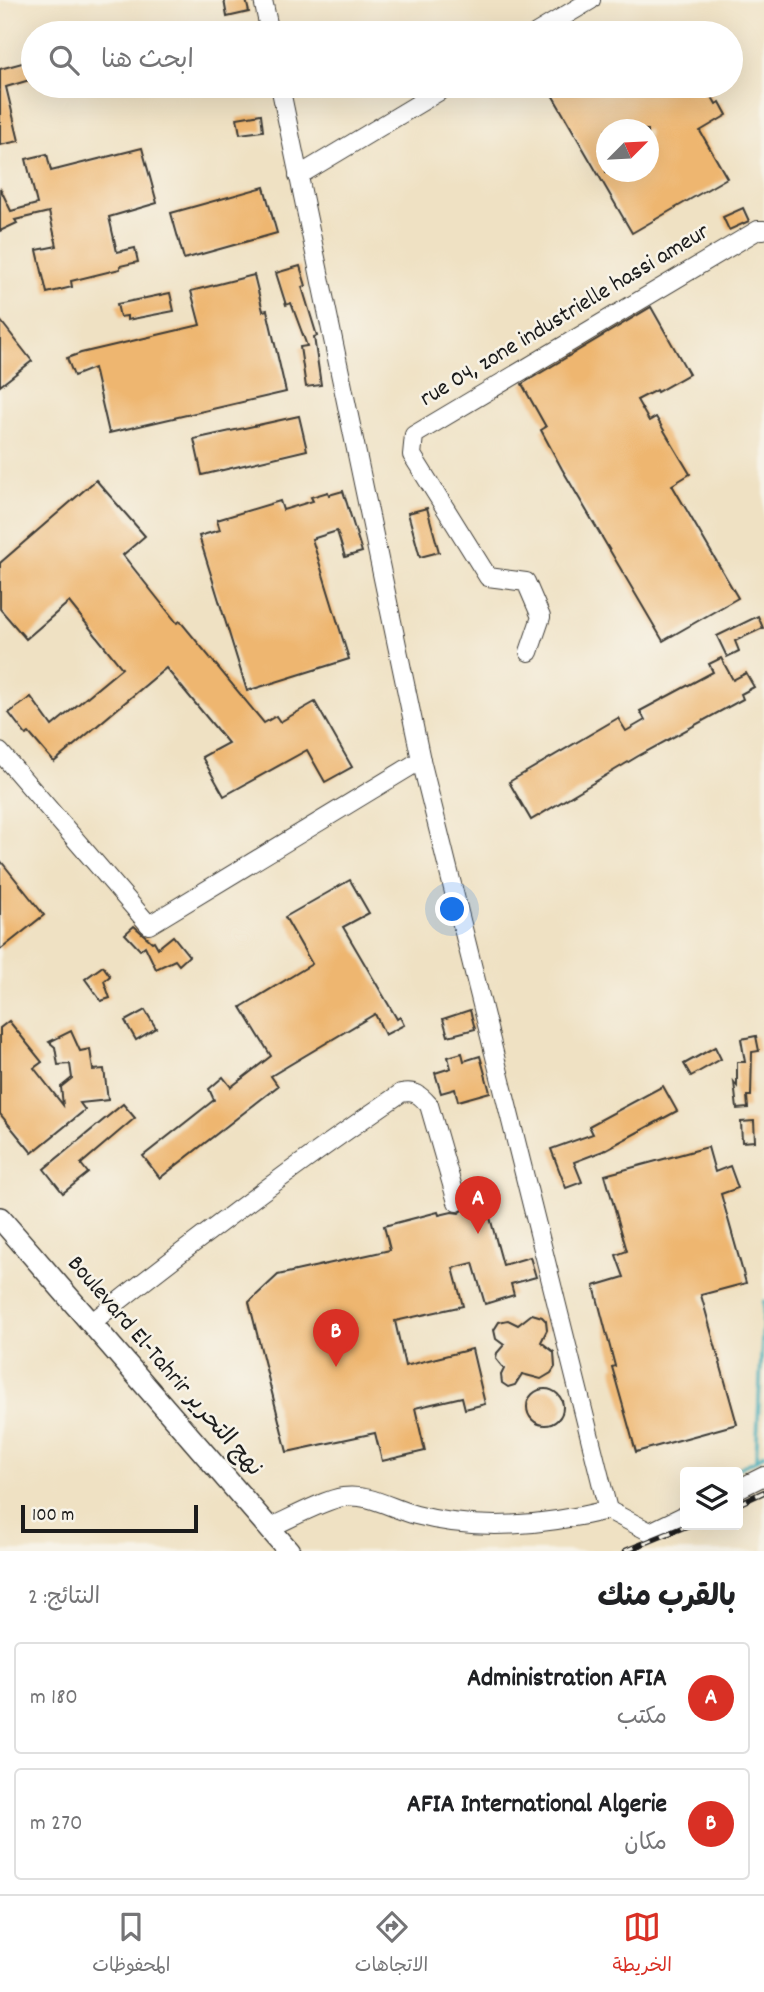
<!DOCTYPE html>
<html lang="ar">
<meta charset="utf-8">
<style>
body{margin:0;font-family:Dekko,"Playpen Sans Arabic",sans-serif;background:#f6f6f6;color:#202124;direction:rtl}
.controls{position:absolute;right:21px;bottom:21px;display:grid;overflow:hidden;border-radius:7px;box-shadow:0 7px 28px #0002}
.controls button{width:63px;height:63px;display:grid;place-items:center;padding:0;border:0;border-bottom:2px solid #e0e0e0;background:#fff;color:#202124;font:35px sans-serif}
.compass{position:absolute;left:596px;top:119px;width:63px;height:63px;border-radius:50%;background:#fff;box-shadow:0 7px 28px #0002;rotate:66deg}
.scale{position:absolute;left:21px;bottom:18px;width:177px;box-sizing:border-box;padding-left:7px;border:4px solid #1c1c1c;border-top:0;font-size:19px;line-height:24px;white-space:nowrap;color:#1c1c1c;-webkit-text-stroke:5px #f7f3e8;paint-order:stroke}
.you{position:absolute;left:453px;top:910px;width:24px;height:24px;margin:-18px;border:5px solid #fff;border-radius:50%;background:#1a73e8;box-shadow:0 0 0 10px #1a73e833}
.badge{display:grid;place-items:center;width:46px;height:46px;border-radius:50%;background:#d93025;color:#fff;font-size:23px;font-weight:700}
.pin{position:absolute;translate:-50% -58px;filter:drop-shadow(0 2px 4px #0008)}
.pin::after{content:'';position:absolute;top:37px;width:24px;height:21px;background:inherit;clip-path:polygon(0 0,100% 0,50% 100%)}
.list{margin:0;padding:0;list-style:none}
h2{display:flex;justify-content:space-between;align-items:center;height:91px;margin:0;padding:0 28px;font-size:30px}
h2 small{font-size:23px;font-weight:400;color:#757577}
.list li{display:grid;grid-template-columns:46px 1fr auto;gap:21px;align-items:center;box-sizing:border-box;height:112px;margin:0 14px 14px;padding:0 14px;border:2px solid #e0e0e0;border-radius:7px}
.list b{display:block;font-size:26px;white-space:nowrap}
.list p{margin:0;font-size:23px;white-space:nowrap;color:#757577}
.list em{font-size:23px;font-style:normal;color:#757577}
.icon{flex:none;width:38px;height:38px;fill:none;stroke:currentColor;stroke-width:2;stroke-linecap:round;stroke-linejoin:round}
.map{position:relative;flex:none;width:764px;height:1551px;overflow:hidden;direction:ltr}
.search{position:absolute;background:#fff;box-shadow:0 7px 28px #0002;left:21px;right:21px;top:21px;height:77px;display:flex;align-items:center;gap:18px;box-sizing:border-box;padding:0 24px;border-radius:38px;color:#757577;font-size:26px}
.sheet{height:343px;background:#fff}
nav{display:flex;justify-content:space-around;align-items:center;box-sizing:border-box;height:98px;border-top:2px solid #e0e0e0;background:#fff;font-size:19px;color:#757577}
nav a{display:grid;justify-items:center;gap:4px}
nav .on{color:#d93025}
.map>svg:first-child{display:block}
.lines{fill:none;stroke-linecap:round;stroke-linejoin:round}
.stream{stroke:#3babb8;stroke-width:3.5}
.building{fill:#eeb670;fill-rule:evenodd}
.minor-casing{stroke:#3c3a35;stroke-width:20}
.major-casing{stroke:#3c3a35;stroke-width:24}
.minor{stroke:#fff;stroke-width:18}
.major{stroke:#fff;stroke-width:21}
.rail-casing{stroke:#1c1c1c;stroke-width:6}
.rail{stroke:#f7f3e8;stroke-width:3.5;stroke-dasharray:10;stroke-linecap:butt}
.labels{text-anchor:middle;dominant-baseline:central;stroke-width:5;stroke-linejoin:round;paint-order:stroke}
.street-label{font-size:24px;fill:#1c1c1c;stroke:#f7f3e8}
</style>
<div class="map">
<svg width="764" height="1551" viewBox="0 0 764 1551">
<rect width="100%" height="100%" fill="#f7f3e8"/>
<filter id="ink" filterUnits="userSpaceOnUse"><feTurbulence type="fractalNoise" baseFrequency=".0143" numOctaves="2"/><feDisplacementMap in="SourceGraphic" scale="14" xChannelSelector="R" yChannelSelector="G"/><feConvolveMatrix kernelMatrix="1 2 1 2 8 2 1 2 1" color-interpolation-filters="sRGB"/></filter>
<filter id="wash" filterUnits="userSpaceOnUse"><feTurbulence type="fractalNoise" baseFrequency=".00686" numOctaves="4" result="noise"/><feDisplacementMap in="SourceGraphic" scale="28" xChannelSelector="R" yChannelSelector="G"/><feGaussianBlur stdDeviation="1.57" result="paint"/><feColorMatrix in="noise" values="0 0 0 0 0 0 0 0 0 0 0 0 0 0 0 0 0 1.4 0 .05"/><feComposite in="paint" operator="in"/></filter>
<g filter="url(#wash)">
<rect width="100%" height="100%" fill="#efe1c3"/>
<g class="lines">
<g class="stream">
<path d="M756 1460 764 1454"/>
<path d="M730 1472 756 1460 764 1301"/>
</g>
</g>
<g id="blocks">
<g class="building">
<path d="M224 0H246L249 12 227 17Z"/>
<path d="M33 60V79L6 87 19 141 0 145V69Z"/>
<path d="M547 86H706L716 104 720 102 727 115 700 131 727 178 632 233ZM606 130H648V172H606Z"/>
<path d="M261 114 263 131 240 134 237 118Z"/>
<path d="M142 148 157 203 109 217 117 252 135 248 138 262 120 266V269L71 281 72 287 47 293 37 250 57 246 49 212 15 220 17 223 0 231V188L11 211 37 204 26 159 47 154 51 171Z"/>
<path d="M264 187 277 233 184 259 171 213Z"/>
<path d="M743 208 749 221 729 230 723 217Z"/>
<path d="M300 266 306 286 302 287 317 336 314 337 321 385 306 387 300 347 307 346 291 303 286 305 276 273Z"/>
<path d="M254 275 263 311 267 310 286 392 109 433 94 368 74 376 67 358 81 353 200 325 191 291Z"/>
<path d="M170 293 174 311 127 320V316L120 317 117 304Z"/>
<path d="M651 307 689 374 657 392 656 390 637 400 649 421 656 417 690 474 672 485 738 598 663 641 562 469 541 430 546 427 522 384Z"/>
<path d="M0 320 32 361 0 386Z"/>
<path d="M299 416 307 450 202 475 194 439Z"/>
<path d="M96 480 145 536 123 555 177 623 180 621 264 723 276 716 280 722 315 702 352 767 325 782 307 750 224 796 202 757 228 743 166 668 54 762 29 733 26 735 9 713 31 697 52 726 122 668 69 602 26 639 0 609V563Z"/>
<path d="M343 491 362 552 345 557 337 531 312 539 349 659 247 691 199 536 220 530 217 520 280 501 283 510 313 501 311 497 328 492 329 495Z"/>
<path d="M427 508 439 552 420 557 408 513Z"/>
<path d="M758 616 763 628 735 641 739 651 727 657 717 636Z"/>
<path d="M721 658 733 680 746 673 754 687 741 694 743 699 640 755 531 820 509 782 618 718 626 731 645 720 640 711 713 672 709 664Z"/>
<path d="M0 860 44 915 0 950Z"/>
<path d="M350 880 369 913 343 927 397 1019 400 1017 404 1025 385 1035 375 1014 271 1076 278 1086 160 1178 143 1156 214 1100 209 1089 223 1077 231 1087 271 1056 241 1007 312 964 285 917Z"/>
<path d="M134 926 152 942 154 941 158 948 173 936 189 956 179 965 175 960 156 969 145 946 140 950 125 934Z"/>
<path d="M103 966 110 976 104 981 110 998 101 1001 85 979Z"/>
<path d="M145 1010 156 1028 136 1040 125 1021Z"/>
<path d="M470 1010 475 1029 448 1036 443 1019Z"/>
<path d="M9 1021 42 1062 34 1068 63 1105 61 1087 72 1078 70 1064 58 1065 55 1047 49 1042 71 1031 80 1051 90 1049 93 1070 104 1069 108 1100 80 1103 85 1110 32 1153 0 1114V1028Z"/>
<path d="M756 1036 759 1051 752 1052 751 1096H747L748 1108 737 1109 734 1082 737 1086V1062H745L741 1039Z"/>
<path d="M715 1047 721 1059 691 1076 684 1064Z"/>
<path d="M462 1053 464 1061 480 1056 490 1092 458 1101 455 1089 441 1093 435 1073 451 1068 448 1057Z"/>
<path d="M663 1086 677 1111 603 1151 574 1162 582 1182 566 1188 551 1149 593 1134 589 1126Z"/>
<path d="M123 1104 135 1118 81 1164 88 1173 63 1193 44 1169Z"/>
<path d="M754 1121 755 1141 742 1142 741 1122Z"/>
<path d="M708 1147 715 1172 730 1166 738 1188 721 1194 746 1283 701 1295 737 1424 636 1452 612 1367 615 1366 594 1286 624 1277 616 1255 627 1251 605 1175Z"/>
<path d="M486 1203 503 1265 530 1257 536 1277 511 1284 514 1295 485 1304 473 1263 453 1268 463 1306 395 1321 405 1366 472 1349 485 1404 465 1409 462 1397 415 1408 425 1451 382 1461 375 1433 287 1452 249 1302 278 1275 390 1250 384 1226 438 1212 439 1215 452 1212 459 1213 466 1208Z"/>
<path d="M532 1314 542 1317 546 1321 547 1330 541 1342 554 1352 555 1367 551 1373 541 1379 522 1374 515 1385 508 1387 502 1383 501 1375 504 1369 496 1359 497 1353 504 1345 496 1339 494 1330 499 1322 508 1320 518 1325Z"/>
<circle cx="545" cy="1407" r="18"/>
</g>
</g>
</g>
<g filter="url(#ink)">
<use href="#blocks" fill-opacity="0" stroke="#3c3a35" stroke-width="2"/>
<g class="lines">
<defs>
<g id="minor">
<path d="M263 0 270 33"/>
<path d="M536 33 591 0"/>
<path d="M280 86 421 760 608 1510"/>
<path d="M298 176 448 86"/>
<path d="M529 652 541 617 526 582 488 577 412 455 414 435 758 230H764"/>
<path d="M0 752 149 925 421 760"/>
<path d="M91 1323C192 1243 295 1165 401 1093 415 1090 420 1095 429 1105L457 1202"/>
<path d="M738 1489 764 1476"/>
<path d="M269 1528C287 1520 326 1499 343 1497 369 1493 392 1509 416 1515 480 1532 545 1525 608 1510L650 1532 685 1515"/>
</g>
<path id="major" d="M0 1218 289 1551"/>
</defs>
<use href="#minor" class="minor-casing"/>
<use href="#major" class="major-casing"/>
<use href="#minor" class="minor"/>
<use href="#major" class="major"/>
<defs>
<g id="rail">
<path d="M738 1504 764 1492"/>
<path d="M625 1551 689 1525"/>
</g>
</defs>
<use href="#rail" class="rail-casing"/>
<use href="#rail" class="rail"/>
</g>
</g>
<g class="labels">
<g class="street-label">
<text transform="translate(565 316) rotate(-31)">rue 04, zone industrielle hassi ameur</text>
<text transform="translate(164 1367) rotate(49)">Boulevard El-Tahrir نهج التحرير</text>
</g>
</g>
</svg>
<div class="controls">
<button><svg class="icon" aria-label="layers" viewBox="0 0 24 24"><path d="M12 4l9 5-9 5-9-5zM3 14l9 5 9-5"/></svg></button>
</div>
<svg class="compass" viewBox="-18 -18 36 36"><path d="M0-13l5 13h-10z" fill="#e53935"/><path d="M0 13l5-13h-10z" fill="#757577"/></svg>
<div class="scale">100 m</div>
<div class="you"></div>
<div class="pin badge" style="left:478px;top:1234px">A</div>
<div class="pin badge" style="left:336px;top:1367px">B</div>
<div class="search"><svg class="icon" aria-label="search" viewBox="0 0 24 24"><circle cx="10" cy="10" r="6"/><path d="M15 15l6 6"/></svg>ابحث هنا</div>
</div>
<section class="sheet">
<h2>بالقرب منك<small>النتائج: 2</small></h2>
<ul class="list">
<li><span class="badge">A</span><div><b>Administration AFIA</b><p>مكتب</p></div><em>180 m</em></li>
<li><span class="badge">B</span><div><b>AFIA International Algerie</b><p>مكان</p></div><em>270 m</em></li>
</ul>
</section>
<nav>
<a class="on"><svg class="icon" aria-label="map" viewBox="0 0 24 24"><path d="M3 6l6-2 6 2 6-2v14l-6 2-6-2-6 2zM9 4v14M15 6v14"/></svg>الخريطة</a>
<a><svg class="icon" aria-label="directions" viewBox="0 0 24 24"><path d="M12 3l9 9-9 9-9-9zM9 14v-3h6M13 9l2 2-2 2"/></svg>الاتجاهات</a>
<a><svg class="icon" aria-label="saved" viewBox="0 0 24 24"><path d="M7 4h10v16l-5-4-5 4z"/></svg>المحفوظات</a>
</nav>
